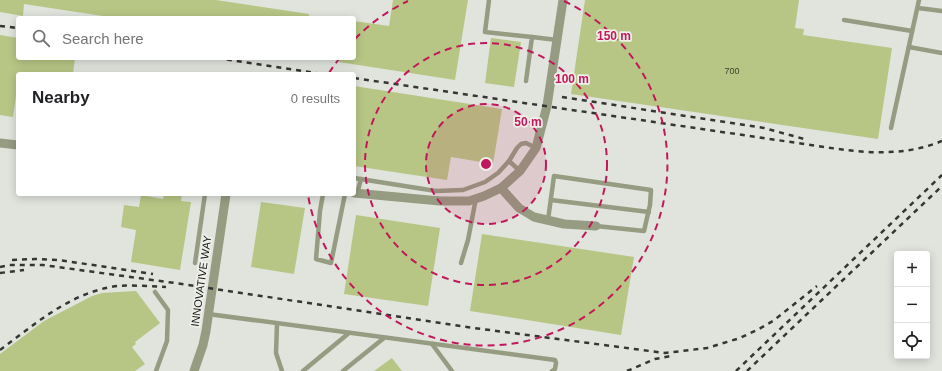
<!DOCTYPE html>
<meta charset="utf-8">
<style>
body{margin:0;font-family:Arial,sans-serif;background:#f2f2f2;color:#202124}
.controls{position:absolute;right:12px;bottom:12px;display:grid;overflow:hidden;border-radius:4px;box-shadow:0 2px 10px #0003}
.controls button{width:36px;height:36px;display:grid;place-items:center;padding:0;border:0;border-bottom:1px solid #e0e0e0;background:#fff;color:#202124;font:20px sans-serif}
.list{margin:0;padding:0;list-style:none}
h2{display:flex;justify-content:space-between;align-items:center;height:52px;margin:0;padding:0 16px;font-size:17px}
h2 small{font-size:13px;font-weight:400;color:#757577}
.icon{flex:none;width:22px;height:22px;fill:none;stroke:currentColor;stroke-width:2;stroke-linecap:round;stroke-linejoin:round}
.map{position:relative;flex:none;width:942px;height:371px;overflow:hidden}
.search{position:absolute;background:#fff;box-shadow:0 2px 10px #0003;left:16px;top:16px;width:340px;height:44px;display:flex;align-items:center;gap:10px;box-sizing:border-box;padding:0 14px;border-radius:4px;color:#757577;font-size:15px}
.panel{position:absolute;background:#fff;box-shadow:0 2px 10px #0003;left:16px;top:72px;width:340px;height:124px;border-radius:4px}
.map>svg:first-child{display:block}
.building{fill:#b7c685}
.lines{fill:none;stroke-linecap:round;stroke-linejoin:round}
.lane{stroke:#959c81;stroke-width:4.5}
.street{stroke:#959c81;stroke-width:9}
.rail{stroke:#353633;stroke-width:2.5;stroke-dasharray:5 5;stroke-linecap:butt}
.ring{fill:none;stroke:#c2185b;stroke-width:2;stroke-dasharray:7 5}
.labels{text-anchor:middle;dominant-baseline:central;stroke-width:3.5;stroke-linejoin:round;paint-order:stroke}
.number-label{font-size:9px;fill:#3d4130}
.street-label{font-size:11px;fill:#141513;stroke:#eff0ea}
.centre{fill:#c2185b;stroke:#eff0ea;stroke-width:2}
.ring-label{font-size:12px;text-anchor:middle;font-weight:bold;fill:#c2185b;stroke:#eff0ea;stroke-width:3.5;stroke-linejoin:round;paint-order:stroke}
</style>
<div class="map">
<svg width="942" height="371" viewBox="0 0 942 371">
<rect width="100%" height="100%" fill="#e1e3dd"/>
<g class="building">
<path d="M0 0H216L309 14V18H116L24 4 23 16 0 12Z"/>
<path d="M393 0H468L455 80 339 62V58H354V21L389 26Z"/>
<path d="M585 0H799L795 28 804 29 803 35 892 48 878 139 571 94Z"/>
<path d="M0 35 18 38V58H75L73 74H18V81L13 117 0 115Z"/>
<path d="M491 38 521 42 514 87 485 83Z"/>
<path d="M354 86 502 109 493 164 451 157 447 180 354 166Z"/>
<path d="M164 194H182L181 201 191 202 180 270 131 262 136 230 121 227 124 205 139 207 141 195 163 199Z"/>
<path d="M261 202 305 208 294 274 251 267Z"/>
<path d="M356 215 440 228 428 306 344 294Z"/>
<path d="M482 234 634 257 621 335 470 311Z"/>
<path d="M136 291 160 323 135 342 136 344 132 347 145 364 135 371H0V354L44 321 92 296 102 293Z"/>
<path d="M392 358 402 371H374Z"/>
</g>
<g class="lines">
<g class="lane">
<path d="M489 0 485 32 532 37 526 81"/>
<path d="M918 8 942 11"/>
<path d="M844 20 912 31"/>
<path d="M532 37 557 40"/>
<path d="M909 47 942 53"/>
<path d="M891 128 919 0"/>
<path d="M509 161 520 171"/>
<path d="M354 178 436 191 463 190 485 182 498 173 509 161 517 148 521 144 526 143 536 148"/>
<path d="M323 194 320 211 316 259 331 263 345 194"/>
<path d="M357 194 361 179"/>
<path d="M551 200 649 212"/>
<path d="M548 220 554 176 651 190 650 205 644 231 596 226"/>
<path d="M195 263 205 194"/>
<path d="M461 263 468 240 476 198"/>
<path d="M155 292 168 310 167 341 156 371"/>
<path d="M208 314 555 360 556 363 555 369 552 371"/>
<path d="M277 324 276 353 282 371"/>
<path d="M432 344 452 371"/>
<path d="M303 371 349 333"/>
<path d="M343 371 384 338"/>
</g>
<g class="street">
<path d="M0 143 18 145"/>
<path d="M501 188 519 208 534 217 564 224 596 226"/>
<path d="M354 193 440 201H469L484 196 501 188 520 171 536 148 547 106 563 0"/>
<path d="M194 371 203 345 206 331 226 194"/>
</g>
<g class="rail">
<path d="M0 26 18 28"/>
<path d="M217 58 322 74"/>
<path d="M354 78 845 150C858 151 872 153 886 152 905 152 925 148 942 141"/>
<path d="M562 97 764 128 808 140"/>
<path d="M12 260 35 259 59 260 153 274"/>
<path d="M0 267 9 265H43L182 284 474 328 665 353 707 348 740 338 759 329 773 321 817 286"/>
<path d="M0 273 24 270"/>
<path d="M0 350C35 324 71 292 117 286 133 285 150 286 166 287"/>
<path d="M627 371 655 359 671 356"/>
<path d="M736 371 942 175"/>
<path d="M747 371 942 186"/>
</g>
</g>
<circle cx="486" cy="164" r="60" fill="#c2185b" fill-opacity=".12"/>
<g class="ring">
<circle cx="486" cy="164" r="60"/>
<circle cx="486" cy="164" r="121"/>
<path d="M329 73A181 181 0 0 1 339 59M355 39A181 181 0 0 1 408 1M564 1A181 181 0 1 1 308 195"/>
</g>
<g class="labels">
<g class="number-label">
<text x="732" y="71">700</text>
</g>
<g class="street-label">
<text transform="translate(201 281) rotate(-82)">INNOVATIVE WAY</text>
</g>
</g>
<circle cx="486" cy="164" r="6" class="centre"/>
<g class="ring-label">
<text x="614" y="40">150 m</text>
<text x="572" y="83">100 m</text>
<text x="528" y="126">50 m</text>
</g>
</svg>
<div class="controls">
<button>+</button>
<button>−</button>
<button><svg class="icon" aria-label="locate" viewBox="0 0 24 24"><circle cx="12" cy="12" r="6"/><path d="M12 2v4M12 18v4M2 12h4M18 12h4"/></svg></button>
</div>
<div class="search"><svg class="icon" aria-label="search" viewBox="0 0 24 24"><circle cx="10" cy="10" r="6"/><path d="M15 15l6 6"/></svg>Search here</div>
<section class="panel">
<h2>Nearby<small>0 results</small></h2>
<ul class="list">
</ul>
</section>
</div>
